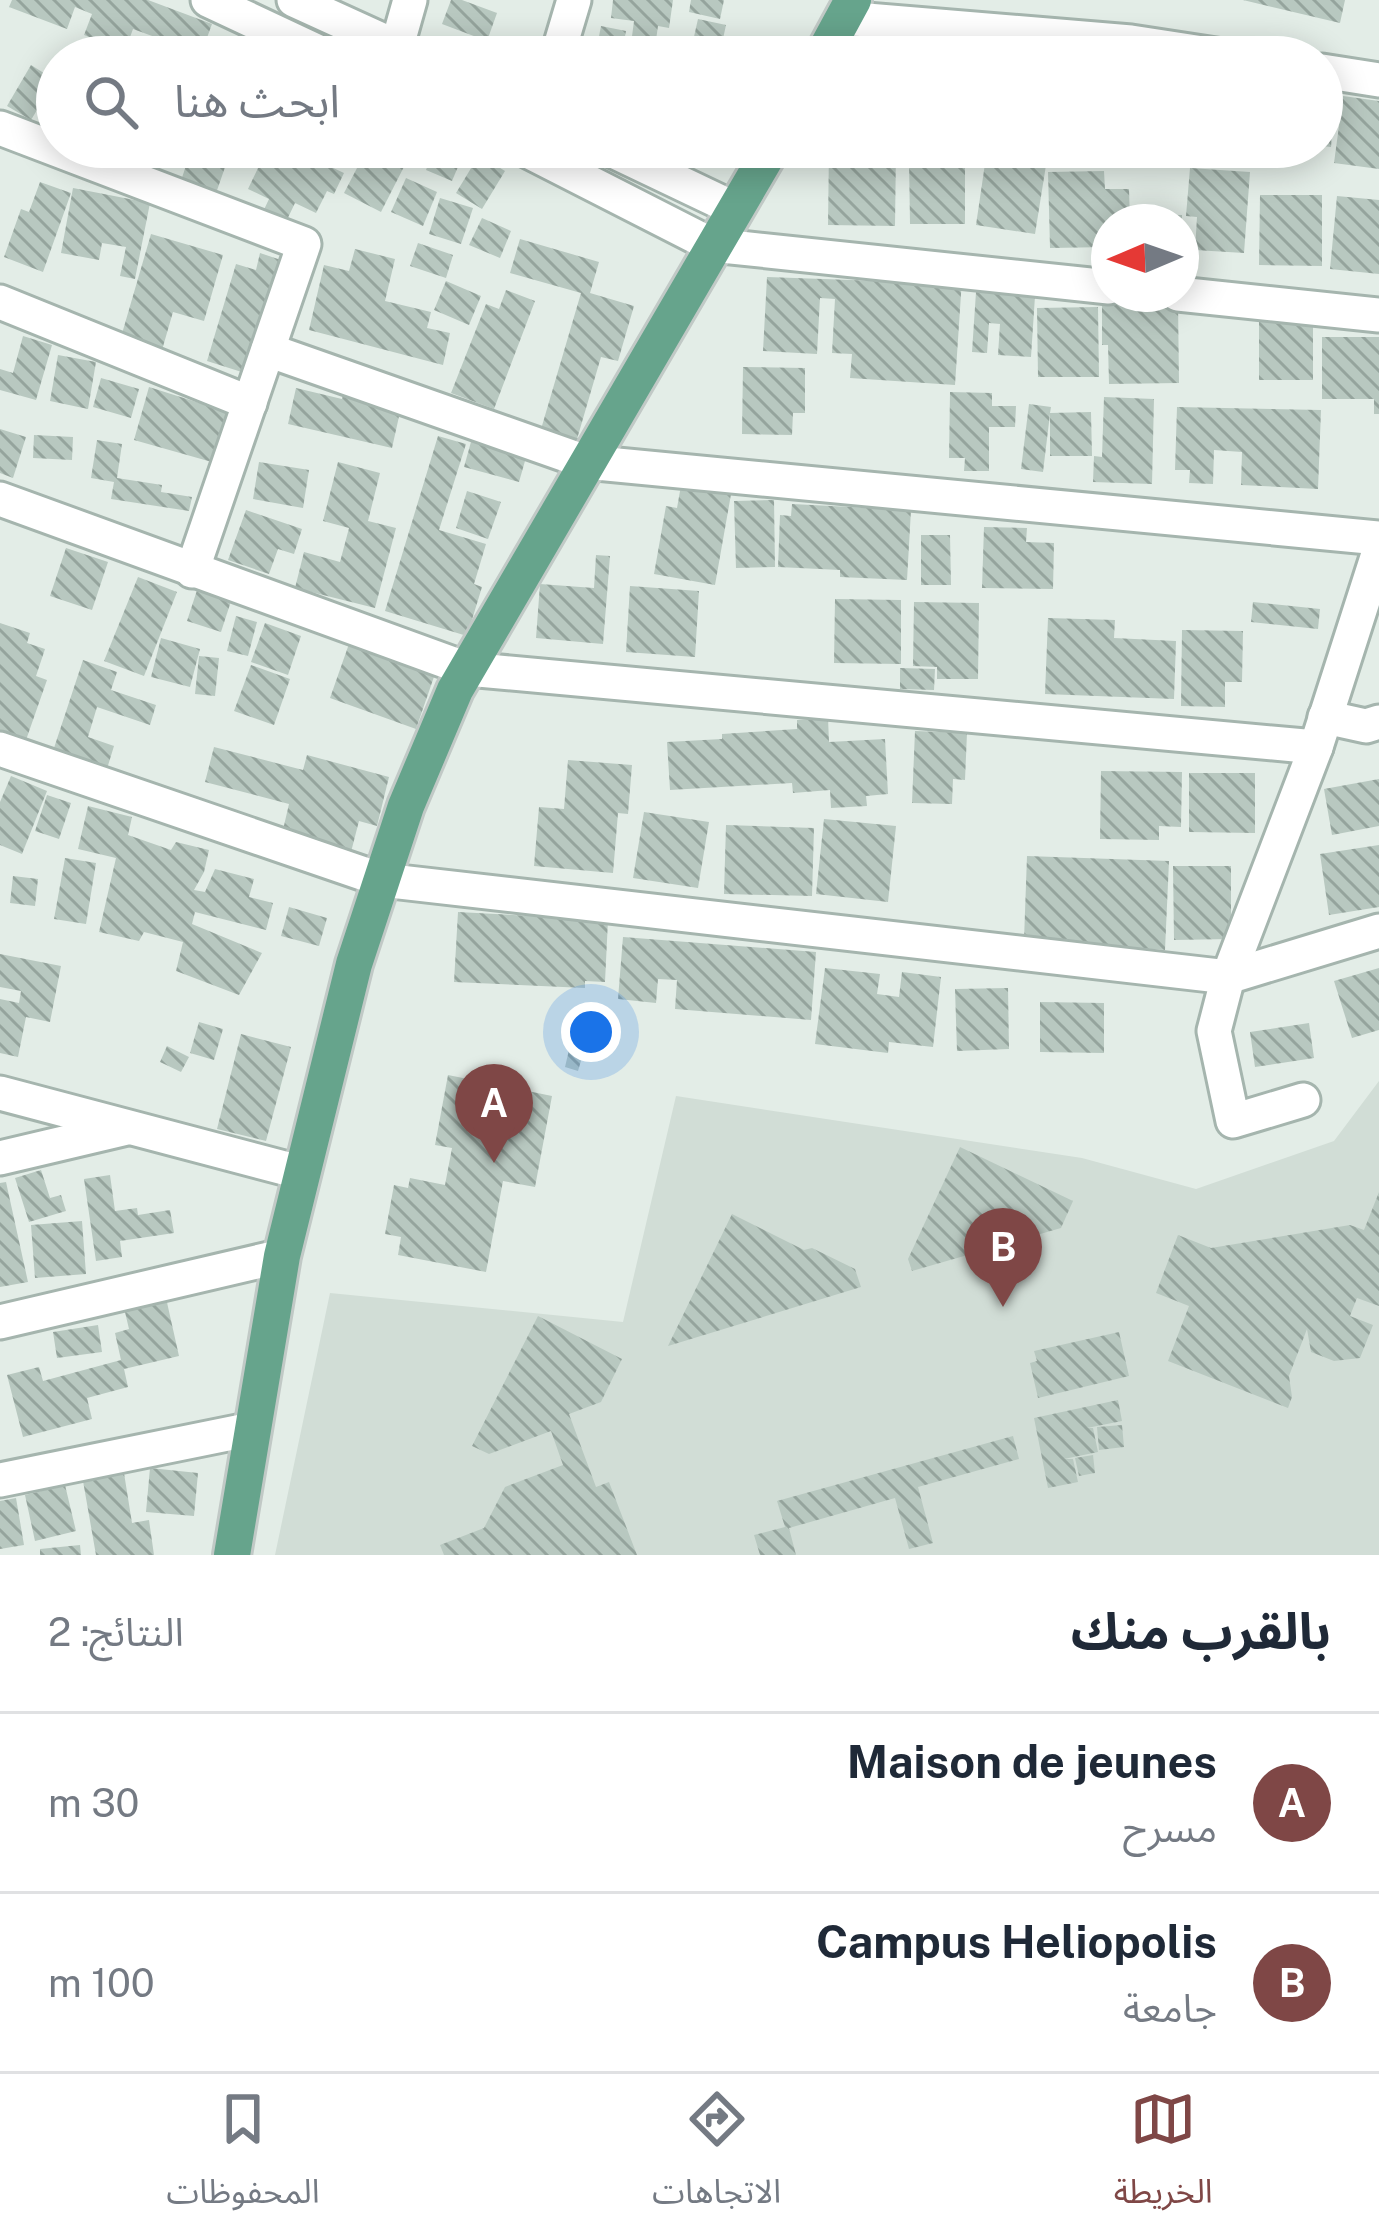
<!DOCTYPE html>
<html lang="ar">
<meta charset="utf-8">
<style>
body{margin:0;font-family:"Public Sans","Noto Sans Arabic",sans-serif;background:#f2f2f3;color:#1f2937;direction:rtl}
.compass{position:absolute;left:1091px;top:204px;width:108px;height:108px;border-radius:50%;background:#fff;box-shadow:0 6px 30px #0003;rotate:268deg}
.you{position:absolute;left:591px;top:1032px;width:42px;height:42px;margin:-30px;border:9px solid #fff;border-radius:50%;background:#1a73e8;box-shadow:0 0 0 18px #1a73e833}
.badge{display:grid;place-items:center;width:78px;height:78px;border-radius:50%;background:#7f4746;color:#fff;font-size:39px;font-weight:700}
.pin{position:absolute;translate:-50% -99px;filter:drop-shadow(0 3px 6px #0008)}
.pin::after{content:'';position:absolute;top:63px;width:42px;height:36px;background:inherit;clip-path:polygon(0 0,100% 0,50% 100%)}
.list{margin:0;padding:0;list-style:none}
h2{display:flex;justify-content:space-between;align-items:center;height:156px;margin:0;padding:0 48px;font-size:51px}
h2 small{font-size:39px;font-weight:400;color:#747a83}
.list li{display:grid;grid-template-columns:78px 1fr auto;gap:36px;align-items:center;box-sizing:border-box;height:180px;padding:0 48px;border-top:3px solid #e0e1e3}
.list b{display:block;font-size:45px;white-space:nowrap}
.list p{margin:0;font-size:39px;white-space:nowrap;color:#747a83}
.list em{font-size:39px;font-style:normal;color:#747a83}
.icon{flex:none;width:66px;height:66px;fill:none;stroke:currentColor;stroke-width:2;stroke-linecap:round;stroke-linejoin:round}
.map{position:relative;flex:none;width:1379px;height:1555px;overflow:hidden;direction:ltr}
.search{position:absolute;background:#fff;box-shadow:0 6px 30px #0003;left:36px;right:36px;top:36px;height:132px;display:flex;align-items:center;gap:30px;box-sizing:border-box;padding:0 42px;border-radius:66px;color:#747a83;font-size:45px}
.sheet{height:516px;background:#fff}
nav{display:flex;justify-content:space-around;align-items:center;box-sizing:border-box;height:168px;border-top:3px solid #e0e1e3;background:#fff;font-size:33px;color:#747a83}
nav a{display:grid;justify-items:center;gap:6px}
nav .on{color:#7f4746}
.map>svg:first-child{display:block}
.built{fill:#d1ddd6}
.building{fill:url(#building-back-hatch)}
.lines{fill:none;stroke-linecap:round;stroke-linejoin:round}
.minor-casing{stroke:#a5b5ae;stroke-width:39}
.major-casing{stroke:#c1c9c6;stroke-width:42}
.minor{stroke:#fff;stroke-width:33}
.major{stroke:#66a48c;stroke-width:36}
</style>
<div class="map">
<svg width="1379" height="1555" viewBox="0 0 1379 1555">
<defs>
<pattern id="building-back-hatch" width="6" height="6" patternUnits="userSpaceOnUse" patternTransform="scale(3)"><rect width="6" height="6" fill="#b8c8c0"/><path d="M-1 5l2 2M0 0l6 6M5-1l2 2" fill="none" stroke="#95a49d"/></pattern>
</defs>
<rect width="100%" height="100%" fill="#e3ede7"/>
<path class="built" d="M1379 1081V1555H275L330 1293 623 1322 676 1096 1082 1158 1196 1189 1334 1141Z"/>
<g class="building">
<path d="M12 0H148L212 24 200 57H169L174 44 133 29 125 51 84 35 92 14 75 7 67 29 9 7Z"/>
<path d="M451 0H462L497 13 487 41 442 24Z"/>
<path d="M613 0H673L669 28 658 26 655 47 631 44 634 21 611 18Z"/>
<path d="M691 0H724L720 19 689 12Z"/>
<path d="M1243 0H1345L1340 23Z"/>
<path d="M698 19 726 25 719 57 691 50Z"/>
<path d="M601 26 626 31 621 57H595Z"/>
<path d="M982 46V57H922L921 47Z"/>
<path d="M31 65 55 80 31 120 7 106Z"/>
<path d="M1322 83 1336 84 1331 147 1322 146Z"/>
<path d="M1343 96 1379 101V169L1334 163Z"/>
<path d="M124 147H158L148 174 118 164Z"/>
<path d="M192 147H232L213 202 178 190Z"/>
<path d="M268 147H320L314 159 344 173 334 194 327 191 316 213 295 203 284 226 261 216 269 199 248 189Z"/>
<path d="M368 147H414L381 212 344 193Z"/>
<path d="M435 147 465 150 452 181 426 170Z"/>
<path d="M829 148 896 149 895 226 828 225Z"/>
<path d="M987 150 1047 159 1035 234 976 225Z"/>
<path d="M479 155 505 171 482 209 456 193Z"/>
<path d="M965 160V224H910L909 161Z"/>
<path d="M1190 168 1250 172 1244 253 1195 250 1197 217 1186 216Z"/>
<path d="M1104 171 1105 189H1129L1130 222H1109V247L1050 248 1048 172Z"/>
<path d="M406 178 437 192 423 226 391 212Z"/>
<path d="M40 182 71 193 43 272 4 257 21 209 29 212Z"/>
<path d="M73 188 150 203 135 279 120 276 126 247 102 243 99 260 61 253Z"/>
<path d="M1260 195H1322V266L1259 265Z"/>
<path d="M1337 196 1379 200V274L1330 269Z"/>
<path d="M440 198 473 208 461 244 429 234Z"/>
<path d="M1133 214 1182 215V222H1133Z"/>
<path d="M482 218 511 231 500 258 469 245Z"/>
<path d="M151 234 223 255 204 321 173 312 162 350 121 337Z"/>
<path d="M520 239 599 262 590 293 634 306 618 361 601 357 575 446 539 436 581 293 510 273Z"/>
<path d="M418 243 453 255 446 278 410 266Z"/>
<path d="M355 249 395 259 385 301 431 312 427 328 450 333 443 365 309 330 324 265 349 271Z"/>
<path d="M260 253 284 261 248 374 207 361 236 264 256 270Z"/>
<path d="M880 274 962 279 955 385 850 378 852 354 832 353 835 299 820 298 817 354 763 351 767 277 879 281Z"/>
<path d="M446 281 481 296 469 325 434 310Z"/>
<path d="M506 290 535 301 494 409 451 393 486 304 499 309Z"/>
<path d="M976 292 1035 296 1031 357 998 355 1000 324 989 323 987 353 972 352Z"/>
<path d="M1178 302 1179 383 1109 384 1108 345H1102V303Z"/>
<path d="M1098 307 1099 377H1038L1037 308Z"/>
<rect x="1259" y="312" width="54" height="68"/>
<path d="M23 336 52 345 36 400 0 390V369L13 373Z"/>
<path d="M1322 337H1379V414H1374V399H1322Z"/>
<path d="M58 355 96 362 88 409 50 401Z"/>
<path d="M743 367 805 368V413H793L792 435 742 434Z"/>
<path d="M101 378 139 389 131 418 93 407Z"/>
<path d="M149 387 247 418 233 468 134 440Z"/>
<path d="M296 388 342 399 344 390 402 403 392 448 288 424Z"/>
<path d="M950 392 992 393V406H1016L1015 427H989V471H964L965 458H949Z"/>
<path d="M1104 397 1154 399 1152 484 1093 482 1094 456 1102 457Z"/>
<path d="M1029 404 1051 407 1050 413 1091 412 1092 456H1050V414L1043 472 1021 469Z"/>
<path d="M1177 407 1321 410 1318 489 1241 485 1242 452 1214 450 1213 484 1189 483 1190 470H1175Z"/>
<path d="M0 429 26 437 13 478 0 473Z"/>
<path d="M474 431 529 447 519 482 464 467Z"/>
<path d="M34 435 73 437 72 460 33 458Z"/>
<path d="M438 436 466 444 439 530 486 544 474 584 482 587 467 636 385 611Z"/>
<path d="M97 440 122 444 117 478 162 485 161 492 192 497 189 511 111 499 114 482 91 478Z"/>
<path d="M259 462 309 470 303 508 253 499Z"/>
<path d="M338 462 380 473 368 521 396 528 375 608 295 588 304 552 340 562 349 528 323 521Z"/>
<path d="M683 474 733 483 715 585 654 574 666 506 677 508Z"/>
<path d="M467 491 501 502 488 539 456 528Z"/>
<path d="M774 500 775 567 736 568 734 501Z"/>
<path d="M792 504 911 510 907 580 840 577V570L778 567 780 515 791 516Z"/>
<path d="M246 510 302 529 294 554 278 549 269 574 228 560Z"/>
<path d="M984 527 1027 528 1026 542 1054 543 1053 589 982 588Z"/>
<path d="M921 535H950L951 585H921Z"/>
<path d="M66 548 108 562 92 610 50 596Z"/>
<path d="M596 555 610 556 603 644 536 638 540 584 594 588Z"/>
<path d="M138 577 177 592 144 676 104 661Z"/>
<path d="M199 584 233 595 221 632 187 621Z"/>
<path d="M630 586 699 591 695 657 626 652Z"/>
<path d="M835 599 901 600V664L834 663Z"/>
<path d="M914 602 979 603 978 679H937V667L913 666Z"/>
<path d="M1253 602 1320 609 1318 629 1251 622Z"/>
<path d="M236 616 257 622 248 656 227 651Z"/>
<path d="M1048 618 1115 620 1114 638 1176 641 1174 699 1045 694Z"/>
<path d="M0 623 30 633 27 643 45 649 36 676 47 680 26 740 0 730Z"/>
<path d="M265 623 301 636 288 675 251 662Z"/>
<path d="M1182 630 1243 631 1242 682H1225V707L1181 706Z"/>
<path d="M161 638 200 649 190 687 151 677Z"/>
<path d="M350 641 436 671 416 729 330 698Z"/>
<path d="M199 656 219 658 215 696 195 694Z"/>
<path d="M83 660 117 672 111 690 156 705 150 725 97 707 88 737 114 746 106 772 52 754Z"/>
<path d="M251 665 290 679 274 725 234 711Z"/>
<path d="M900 668 935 669 934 690 900 689Z"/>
<path d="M828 718 829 742 885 739 888 794 866 796 867 806 831 808 830 790 793 793 792 783 670 790 667 742 722 739V734L797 729V720Z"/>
<path d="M915 731 967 733 965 780 953 779 952 804 912 803Z"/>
<path d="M214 747 303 770 307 755 389 777 377 826 359 821 351 852 282 834 289 804 205 782Z"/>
<path d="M568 760 632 765 628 814 618 813 613 873 534 866 539 807 564 809Z"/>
<path d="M1101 771 1182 772 1181 827 1159 826V840L1100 839Z"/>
<path d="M1189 773H1255V833L1189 832Z"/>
<path d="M11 776 47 791 22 854 0 845V802Z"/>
<path d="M1379 779V826L1332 835 1324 789Z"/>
<path d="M47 795 71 803 59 839 35 831Z"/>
<path d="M88 806 132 817 128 835 171 850 176 842 209 850 204 872 194 890 205 892 215 869 254 879 249 897 273 903 266 930 195 912 192 924 262 953 239 995 176 971 183 942 144 932 139 941 99 932 116 858 78 849Z"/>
<path d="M644 812 709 822 698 888 633 878Z"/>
<path d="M824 819 896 826 888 902 816 894Z"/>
<path d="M726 825 814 828 812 896 724 894Z"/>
<path d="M1379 845V907L1329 915 1320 854Z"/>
<path d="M1027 856 1169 861 1165 950 1024 940Z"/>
<path d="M65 858 96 863 86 924 54 919Z"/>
<path d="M1173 866H1231V939L1174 940Z"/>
<path d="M13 876 38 879 35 906 10 903Z"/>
<path d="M289 907 327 918 319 946 281 936Z"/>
<path d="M458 912 608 920 605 982 585 981V988L454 982Z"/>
<path d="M623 937 816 952 811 1020 675 1009 677 980 658 979 656 1003 618 999Z"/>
<path d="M0 954 61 966 50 1022 26 1017 18 1057 0 1053V999L19 1003 21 991 0 987Z"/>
<path d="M825 968 880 974 877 994 899 997 902 972 941 977 933 1047 889 1042 888 1053 815 1044Z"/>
<path d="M1379 968V1030L1352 1038 1334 981Z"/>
<path d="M1008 988 1009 1049 957 1051 955 989Z"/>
<path d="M1040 1002 1104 1003V1053L1040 1052Z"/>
<path d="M199 1022 223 1029 214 1060 190 1053Z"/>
<path d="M1309 1023 1314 1058 1255 1067 1250 1032Z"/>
<path d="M241 1034 291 1047 266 1141 217 1129Z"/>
<path d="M167 1046 189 1057 181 1072 160 1062Z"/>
<path d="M569 1050 583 1054 578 1071 565 1067Z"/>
<path d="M448 1075 552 1096 535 1187 503 1181 486 1272 398 1255 401 1237 385 1234 394 1185 408 1188 410 1178 445 1185 452 1148 435 1145Z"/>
<path d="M960 1147 1073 1201 1061 1228 912 1271 908 1259Z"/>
<path d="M41 1170 50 1198 61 1195 66 1211 29 1222 15 1178Z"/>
<path d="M110 1175 115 1211 137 1208 138 1215 170 1210 174 1233 120 1241 122 1257 96 1261 84 1179Z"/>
<path d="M6 1182 28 1282 0 1287V1183Z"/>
<path d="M1379 1192V1306L1357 1298 1350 1316 1373 1325 1360 1358 1334 1361 1311 1352 1307 1329 1289 1376 1292 1397 1288 1408 1168 1361 1189 1306 1156 1293 1178 1235 1211 1248 1350 1225 1364 1230Z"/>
<path d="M732 1214 804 1250 812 1248 855 1269 861 1287 668 1346Z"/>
<path d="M82 1221 86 1274 35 1278 31 1225Z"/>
<path d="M166 1298 179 1356 124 1369 128 1387 87 1398 92 1419 23 1437 7 1375 39 1367 43 1381 121 1360 115 1333 129 1329 124 1308Z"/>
<path d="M538 1316 622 1359 601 1402 569 1414 596 1487 609 1482 637 1555H444L440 1545 484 1528 505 1487 563 1465 551 1431 489 1454 472 1446Z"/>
<path d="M98 1325 102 1352 57 1358 53 1332Z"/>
<path d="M1119 1332 1129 1376 1038 1398 1030 1363 1037 1361 1034 1351Z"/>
<path d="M1118 1400 1122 1421 1087 1428H1093L1098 1452 1064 1459H1073L1078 1482 1048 1488 1034 1418Z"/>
<path d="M1122 1425 1124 1447 1099 1450 1097 1427Z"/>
<path d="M1013 1436 1019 1459 918 1487 933 1543 909 1549 895 1498 789 1528 796 1555H760L754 1535 785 1527 777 1501Z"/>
<path d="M1093 1455 1095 1473 1079 1476 1075 1458Z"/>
<path d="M150 1468 198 1473 194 1516 146 1512Z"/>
<path d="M124 1473 132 1523 149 1520 154 1555H96L83 1481Z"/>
<path d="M65 1485 76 1531 35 1541 25 1495Z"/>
<path d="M16 1498 24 1545 0 1549V1501Z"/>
<path d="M80 1545 81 1555H40V1549Z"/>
</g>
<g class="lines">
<defs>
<g id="minor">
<path d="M208 0 329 57"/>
<path d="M294 0 419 57"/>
<path d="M843 18 1131 42 1229 57"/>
<path d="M397 46 410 0"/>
<path d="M557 57 574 0"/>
<path d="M1322 71 1379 80"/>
<path d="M0 128 304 244 192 571"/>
<path d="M520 147 712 245 1109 287"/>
<path d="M605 147 735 209"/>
<path d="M1178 294 1379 315"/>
<path d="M0 302 250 403"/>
<path d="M268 350 586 462 1379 538"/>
<path d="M0 499 467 669 1316 747"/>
<path d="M1325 717 1366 726 1379 722"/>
<path d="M0 749 382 880 1228 977 1379 931"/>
<path d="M0 1093 303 1173"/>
<path d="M1303 1100 1233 1121 1214 1031 1228 977 1316 747 1379 551"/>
<path d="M0 1158 127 1128"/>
<path d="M0 1322 282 1256"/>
<path d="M0 1480 252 1429"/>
</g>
<g id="major">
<path d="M822 57 853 0"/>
<path d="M232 1555 282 1256 354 964 406 806 455 690 772 147"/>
</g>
</defs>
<use href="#minor" class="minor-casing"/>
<use href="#major" class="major-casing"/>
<use href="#minor" class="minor"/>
<use href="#major" class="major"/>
</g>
</svg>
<svg class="compass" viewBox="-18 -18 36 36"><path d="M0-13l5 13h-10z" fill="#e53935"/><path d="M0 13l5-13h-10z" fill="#747a83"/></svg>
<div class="you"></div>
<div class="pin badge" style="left:494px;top:1163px">A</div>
<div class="pin badge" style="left:1003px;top:1307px">B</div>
<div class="search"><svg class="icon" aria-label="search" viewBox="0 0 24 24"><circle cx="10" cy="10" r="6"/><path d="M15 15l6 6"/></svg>ابحث هنا</div>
</div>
<section class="sheet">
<h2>بالقرب منك<small>النتائج: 2</small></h2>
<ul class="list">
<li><span class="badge">A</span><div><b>Maison de jeunes</b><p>مسرح</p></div><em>30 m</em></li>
<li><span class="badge">B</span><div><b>Campus Heliopolis</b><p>جامعة</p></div><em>100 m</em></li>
</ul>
</section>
<nav>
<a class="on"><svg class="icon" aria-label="map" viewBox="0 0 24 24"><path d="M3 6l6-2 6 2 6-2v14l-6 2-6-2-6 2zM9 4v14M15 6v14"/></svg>الخريطة</a>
<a><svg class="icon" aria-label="directions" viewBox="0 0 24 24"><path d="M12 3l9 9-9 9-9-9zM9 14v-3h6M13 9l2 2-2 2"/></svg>الاتجاهات</a>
<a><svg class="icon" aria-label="saved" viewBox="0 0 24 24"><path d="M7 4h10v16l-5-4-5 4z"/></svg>المحفوظات</a>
</nav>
